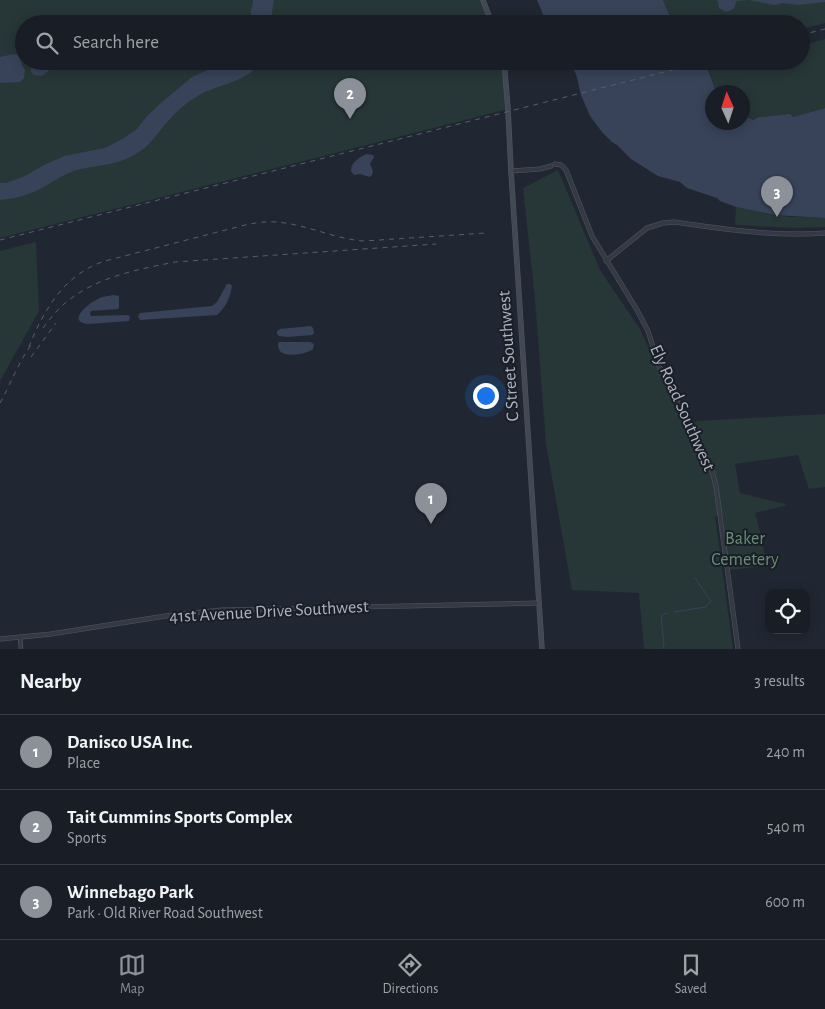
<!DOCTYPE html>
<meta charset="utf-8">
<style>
body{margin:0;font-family:"Alegreya Sans",sans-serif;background:#22262e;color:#f1f3f6}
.controls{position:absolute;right:15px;bottom:15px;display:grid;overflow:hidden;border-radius:10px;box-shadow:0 2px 12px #0003}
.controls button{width:45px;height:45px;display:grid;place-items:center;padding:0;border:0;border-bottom:1px solid #373b43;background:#191d26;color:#f1f3f6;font:25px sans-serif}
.compass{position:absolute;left:705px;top:85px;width:45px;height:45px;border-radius:50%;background:#191d26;box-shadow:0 2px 12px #0003;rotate:357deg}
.you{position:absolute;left:485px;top:395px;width:18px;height:18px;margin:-12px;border:4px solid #fff;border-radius:50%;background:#1a73e8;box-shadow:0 0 0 8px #1a73e833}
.badge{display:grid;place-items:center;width:32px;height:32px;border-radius:50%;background:#8c9099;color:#fff;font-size:16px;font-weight:700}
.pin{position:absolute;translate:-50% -41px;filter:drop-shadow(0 1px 2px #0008)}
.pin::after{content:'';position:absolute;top:26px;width:18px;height:15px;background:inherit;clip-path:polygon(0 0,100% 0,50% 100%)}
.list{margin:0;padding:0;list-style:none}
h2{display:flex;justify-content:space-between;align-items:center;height:65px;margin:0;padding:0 20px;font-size:21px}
h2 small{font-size:16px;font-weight:400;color:#9fa2a7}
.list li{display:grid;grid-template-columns:32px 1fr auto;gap:15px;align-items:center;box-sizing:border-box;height:75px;padding:0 20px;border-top:1px solid #373b43}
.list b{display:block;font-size:19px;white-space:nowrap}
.list p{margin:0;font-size:16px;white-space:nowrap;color:#9fa2a7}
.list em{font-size:16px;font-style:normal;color:#9fa2a7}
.icon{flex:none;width:28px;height:28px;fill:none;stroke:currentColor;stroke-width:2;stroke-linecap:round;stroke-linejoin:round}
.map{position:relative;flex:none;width:825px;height:649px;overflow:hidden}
.search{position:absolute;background:#191d26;box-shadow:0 2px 12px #0003;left:15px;right:15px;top:15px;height:55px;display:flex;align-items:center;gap:12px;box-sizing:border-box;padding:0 18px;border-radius:28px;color:#9fa2a7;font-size:19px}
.sheet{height:290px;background:#191d26}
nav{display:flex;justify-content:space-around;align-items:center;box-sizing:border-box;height:70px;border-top:1px solid #373b43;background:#191d26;font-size:14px;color:#9fa2a7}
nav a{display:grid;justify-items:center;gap:2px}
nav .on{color:#8c9099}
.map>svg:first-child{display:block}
.green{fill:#273637}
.water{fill:#384359}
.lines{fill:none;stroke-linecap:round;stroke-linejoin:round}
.stream{stroke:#384359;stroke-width:1}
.minor-casing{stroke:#515661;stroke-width:4.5}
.tertiary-casing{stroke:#515661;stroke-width:5}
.secondary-casing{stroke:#515661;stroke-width:5.5}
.minor{stroke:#343943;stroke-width:3}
.tertiary{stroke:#343943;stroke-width:4}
.secondary{stroke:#434855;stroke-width:4.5}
.rail{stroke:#585e6b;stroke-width:1;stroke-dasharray:5 5;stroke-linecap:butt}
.labels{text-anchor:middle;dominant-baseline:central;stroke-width:4;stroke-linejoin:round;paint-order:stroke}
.street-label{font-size:18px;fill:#aeb3c0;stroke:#1a1e27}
.park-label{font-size:18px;fill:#698d75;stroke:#1a1e27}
</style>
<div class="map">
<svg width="825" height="649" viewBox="0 0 825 649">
<rect width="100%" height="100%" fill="#212732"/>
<g class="green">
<path d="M0 0H483L492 24H24V61H504L508 109 0 238Z"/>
<path d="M663 0H825V23L801 29V24H675L668 12Z"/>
<path d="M825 39V108L793 117 783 115 762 117H759L753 120 743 115 742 92H719L715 89 709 70 743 61H801V46Z"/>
<path d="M558 170 600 270 640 329 684 427 697 421 825 414V487L809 489 798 455 735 464 740 493 788 505 755 513 762 539 766 566 729 570 723 515 715 516 733 649H644L639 593 572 590 546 444 535 299 523 188Z"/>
<path d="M736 207C754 211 774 215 792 217 803 217 814 217 825 218V227L797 228 735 225Z"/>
<path d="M36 242 39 311 0 381V251Z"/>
</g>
<g class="water">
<path d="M253 0H274L270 24H252L251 12Z"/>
<path d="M537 0H663L668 12 675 24H547Z"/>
<path d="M715 0H825V2L798 5 783 3 775 5 749 0 736 1C735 9 734 9 726 12L719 8 718 1Z"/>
<path d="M14 54 18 55 25 71 24 78 20 82 0 83V57Z"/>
<path d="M32 61H61L42 76 34 75 31 72Z"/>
<path d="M228 61H262C247 83 217 84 196 97 186 103 177 111 170 119 159 130 152 144 139 152 117 167 97 164 74 171 62 175 51 183 40 189 29 195 13 199 0 200V183H6L25 176 44 165 64 156 105 148 124 138 137 129 147 116 161 103 192 77Z"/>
<path d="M569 61H705L715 89 719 92H712V122H742L743 115 753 120 759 117H762L790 114 793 117 825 108V218L775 215 736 207 720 201 717 198 687 188 680 182 658 176 631 159 617 145 612 142 602 132 590 116 581 95 576 74Z"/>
<path d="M366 154 373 155 374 157 370 164C372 168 375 173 370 177L360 174 354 175 351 171C351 162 359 158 366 154Z"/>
<path d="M227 284H230L232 286C230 298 226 307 217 315L140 320 138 316 140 313 212 306 217 302Z"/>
<path d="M114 295 118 296 119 297V308L118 309 91 311 90 313 91 316 127 315 130 316 129 321 89 324C65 322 89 303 98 299 103 296 109 296 114 295Z"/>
<path d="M311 326 313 328 314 333 312 335 288 337 279 336 277 334V331L280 329Z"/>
<path d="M280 342H310L314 344 313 349C307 354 286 358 280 351 278 349 278 346 278 343Z"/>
</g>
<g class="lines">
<g class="stream">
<path d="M674 612 706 607 711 601 695 578"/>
<path d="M662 649 664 645 661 615 667 613"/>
</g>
<defs>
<path id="minor" d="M20 637 21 649"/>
<g id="tertiary">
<path d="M555 164 561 165 566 170 592 236 637 310 648 331 659 366 666 381 706 456 712 471 716 486 738 649"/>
<path d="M511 171 540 169 551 166"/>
<path d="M606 261 647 228 663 223 674 222C724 229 775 237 825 233"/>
<path d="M0 639 51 634 172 615 222 610 539 603"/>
</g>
<g id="secondary">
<path d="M483 0 492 24"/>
<path d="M504 61 508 109 511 171 542 649"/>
</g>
</defs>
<use href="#minor" class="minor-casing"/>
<use href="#tertiary" class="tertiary-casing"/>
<use href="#secondary" class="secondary-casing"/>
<use href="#minor" class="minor"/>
<use href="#tertiary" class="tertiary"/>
<use href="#secondary" class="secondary"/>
<g class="rail">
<path d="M801 35 825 29"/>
<path d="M0 240 708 61"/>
<path d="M43 328C52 316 61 305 73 297 102 276 140 269 175 262L436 244"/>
<path d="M29 347C40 318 58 285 87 269 93 265 99 263 105 261L245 225C255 223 266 221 276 222 306 224 334 239 364 241L486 233"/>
<path d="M31 357 56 323"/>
<path d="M0 403C11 383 19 361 33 342"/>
</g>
</g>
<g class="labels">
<g class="street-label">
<text transform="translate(509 356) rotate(-94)">C Street Southwest</text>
<text transform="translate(682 408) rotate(66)">Ely Road Southwest</text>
<text transform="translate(269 612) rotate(-3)">41st Avenue Drive Southwest</text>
</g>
<g class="park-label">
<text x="745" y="539">Baker<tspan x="745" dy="21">Cemetery</tspan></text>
</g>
</g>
</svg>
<div class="controls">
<button><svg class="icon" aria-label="locate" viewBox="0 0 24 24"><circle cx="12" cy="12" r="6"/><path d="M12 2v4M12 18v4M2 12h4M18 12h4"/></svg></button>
</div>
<svg class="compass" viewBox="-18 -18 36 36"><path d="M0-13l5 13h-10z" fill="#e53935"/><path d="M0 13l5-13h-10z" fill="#9fa2a7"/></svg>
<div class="you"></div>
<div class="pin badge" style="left:431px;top:524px">1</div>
<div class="pin badge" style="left:350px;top:119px">2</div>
<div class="pin badge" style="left:777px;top:217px">3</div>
<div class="search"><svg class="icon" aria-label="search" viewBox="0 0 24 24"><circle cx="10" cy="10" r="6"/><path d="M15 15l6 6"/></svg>Search here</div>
</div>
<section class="sheet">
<h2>Nearby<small>3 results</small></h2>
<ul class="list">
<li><span class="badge">1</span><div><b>Danisco USA Inc.</b><p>Place</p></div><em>240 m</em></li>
<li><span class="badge">2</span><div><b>Tait Cummins Sports Complex</b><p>Sports</p></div><em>540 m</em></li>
<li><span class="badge">3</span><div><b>Winnebago Park</b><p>Park · Old River Road Southwest</p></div><em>600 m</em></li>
</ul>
</section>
<nav>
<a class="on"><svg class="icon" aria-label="map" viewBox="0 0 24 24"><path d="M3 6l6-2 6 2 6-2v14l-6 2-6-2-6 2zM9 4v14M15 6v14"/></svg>Map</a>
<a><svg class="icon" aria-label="directions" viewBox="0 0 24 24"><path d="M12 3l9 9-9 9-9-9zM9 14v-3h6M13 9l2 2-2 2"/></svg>Directions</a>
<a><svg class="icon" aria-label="saved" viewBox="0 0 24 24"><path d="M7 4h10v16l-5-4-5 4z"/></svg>Saved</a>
</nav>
